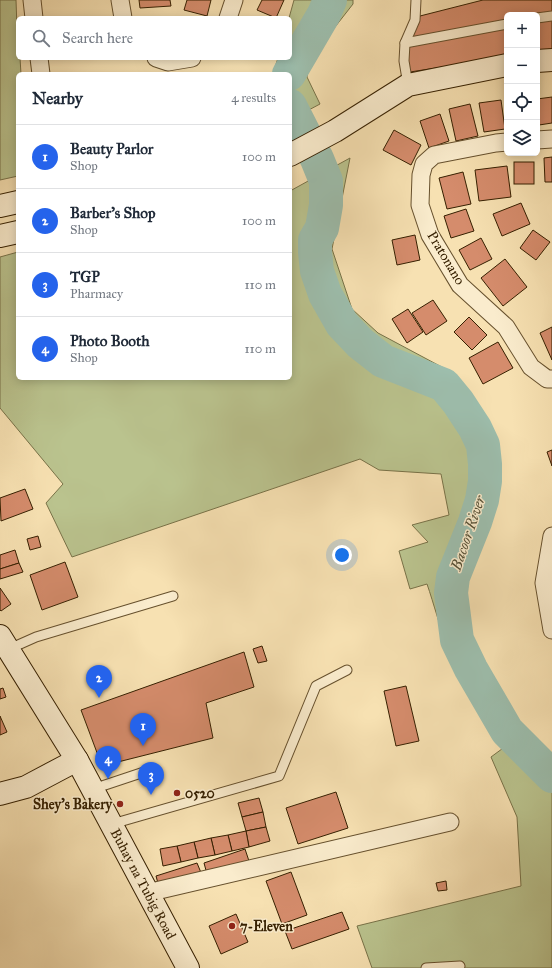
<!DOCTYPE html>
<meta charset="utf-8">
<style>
body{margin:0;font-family:"IM FELL Great Primer",serif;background:#f6f6f7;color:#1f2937}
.controls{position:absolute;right:12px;top:12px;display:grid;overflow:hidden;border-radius:6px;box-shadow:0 2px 10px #0003}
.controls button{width:36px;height:36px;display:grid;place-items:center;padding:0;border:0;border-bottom:1px solid #e0e1e3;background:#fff;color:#1f2937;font:20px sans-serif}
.you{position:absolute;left:342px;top:555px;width:14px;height:14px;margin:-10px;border:3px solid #fff;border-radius:50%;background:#1a73e8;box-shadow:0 0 0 6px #1a73e833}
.badge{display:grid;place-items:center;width:26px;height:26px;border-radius:50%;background:#2563eb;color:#fff;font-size:13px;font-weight:700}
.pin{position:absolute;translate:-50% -33px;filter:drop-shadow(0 1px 2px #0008)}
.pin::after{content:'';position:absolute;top:21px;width:14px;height:12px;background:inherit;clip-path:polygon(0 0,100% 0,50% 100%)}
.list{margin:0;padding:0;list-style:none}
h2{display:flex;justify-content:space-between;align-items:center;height:52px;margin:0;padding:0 16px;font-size:17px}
h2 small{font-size:13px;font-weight:400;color:#747a83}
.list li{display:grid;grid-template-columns:26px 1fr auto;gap:12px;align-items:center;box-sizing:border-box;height:64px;padding:0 16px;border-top:1px solid #e0e1e3}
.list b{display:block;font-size:15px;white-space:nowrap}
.list p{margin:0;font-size:13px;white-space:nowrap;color:#747a83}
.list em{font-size:13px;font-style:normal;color:#747a83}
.icon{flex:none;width:22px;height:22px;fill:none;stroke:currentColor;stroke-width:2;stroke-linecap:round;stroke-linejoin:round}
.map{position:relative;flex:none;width:552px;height:968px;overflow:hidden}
.search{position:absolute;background:#fff;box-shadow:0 2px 10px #0003;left:16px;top:16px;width:276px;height:44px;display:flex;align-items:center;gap:10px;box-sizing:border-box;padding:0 14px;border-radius:6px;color:#747a83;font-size:15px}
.panel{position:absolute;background:#fff;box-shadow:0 2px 10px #0003;left:16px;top:72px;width:276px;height:308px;border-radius:6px}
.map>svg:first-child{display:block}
.green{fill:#bac38e;stroke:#787248}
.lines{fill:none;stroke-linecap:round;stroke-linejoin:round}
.river{stroke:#9dbead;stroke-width:34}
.building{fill:#d58c6c;stroke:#362001}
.lane-casing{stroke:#66502d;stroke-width:11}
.street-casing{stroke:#66502d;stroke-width:19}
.secondary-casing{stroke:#362001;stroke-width:24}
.lane{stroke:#faeccd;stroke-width:9}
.street{stroke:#faeccd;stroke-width:17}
.secondary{stroke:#faeccd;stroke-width:22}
.poi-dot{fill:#8f2418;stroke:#faeccd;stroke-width:1.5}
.labels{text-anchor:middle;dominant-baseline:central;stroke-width:3;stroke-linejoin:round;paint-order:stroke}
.street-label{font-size:14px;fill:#362001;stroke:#faeccd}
.poi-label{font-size:14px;font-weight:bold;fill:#362001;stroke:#faeccd;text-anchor:start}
.water-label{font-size:15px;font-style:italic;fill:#554f35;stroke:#faeccd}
</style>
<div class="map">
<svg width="552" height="968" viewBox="0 0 552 968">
<rect width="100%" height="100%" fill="#f7e1b2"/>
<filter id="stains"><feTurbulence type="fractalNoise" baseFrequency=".005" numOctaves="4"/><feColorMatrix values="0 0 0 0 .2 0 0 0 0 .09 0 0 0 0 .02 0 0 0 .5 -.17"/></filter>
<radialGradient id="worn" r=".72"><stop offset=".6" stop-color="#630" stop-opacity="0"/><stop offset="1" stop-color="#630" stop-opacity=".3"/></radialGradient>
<g class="green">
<path d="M0 0H16L18 58H20L21 74H18V176L0 180Z"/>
<path d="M294 0H353V4L310 59 307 77 320 104 290 120V74H273L278 58H290L289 18Z"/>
<path d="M350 158 332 249 352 309 378 333 453 373 490 438 495 480 493 496 487 517 462 587 466 639 482 669 521 729 552 760V968H372L357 926 521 886 517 817 491 757 510 743C487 712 464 680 448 645 439 626 434 604 427 584L410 589 399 551 428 542 412 525 449 515 441 474 379 470 360 459 72 557 46 503 63 484 0 408V257L18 252V378H290V191Z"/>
</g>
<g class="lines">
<g class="river">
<path d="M289 74 324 14 330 0"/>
<path d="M290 106 317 159 326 181V205L322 228 315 240V252L317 271 325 294 342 324 360 343 383 361 444 385 458 402 475 428 483 445 485 464V481L482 500 475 522 453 577 451 593 457 640 471 669 507 731 552 776"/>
</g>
</g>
<g class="building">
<path d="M139 0H170L171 6 140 8Z"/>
<path d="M187 0H211L207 16 184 10Z"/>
<path d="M262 0H284L276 18 257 10Z"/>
<path d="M483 0H552V50L537 53V15H507V57L410 72 406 44 420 16Z"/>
<path d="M552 97V123L539 125 537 99Z"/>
<path d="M501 100 505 129 484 132 479 103Z"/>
<path d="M470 104 478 136 456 141 449 109Z"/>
<path d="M440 114 449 141 429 148 420 121Z"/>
<path d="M394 130 421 145 411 165 383 150Z"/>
<path d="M552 157V182H545L544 158Z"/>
<rect x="514" y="162" width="20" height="22"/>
<path d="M507 166 511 197 479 201 475 170Z"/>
<path d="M463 172 471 204 447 209 439 178Z"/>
<path d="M521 203 530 224 502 236 493 214Z"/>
<path d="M466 209 474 231 451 238 444 216Z"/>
<path d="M533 230 550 242 536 260 520 248Z"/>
<path d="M415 235 420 260 397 265 392 240Z"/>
<path d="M481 238 492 259 470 270 459 250Z"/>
<path d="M505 259 527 287 503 306 481 278Z"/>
<path d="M433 300 447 321 426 335 412 313Z"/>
<path d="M408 309 423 332 407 343 392 319Z"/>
<path d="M469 317 487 335 472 350 454 332Z"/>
<path d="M552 327V360L540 333Z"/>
<path d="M498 342 513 368 483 384 469 358Z"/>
<path d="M552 450V466L547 452Z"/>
<path d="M25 489 33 509 1 521 0 498Z"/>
<path d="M38 536 41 547 30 550 27 539Z"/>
<path d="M15 550 19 563 0 569V555Z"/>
<path d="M65 562 78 597 42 610 30 575Z"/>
<path d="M19 563 23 572 0 579V569Z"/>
<path d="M0 588 11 604 1 611 0 610Z"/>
<path d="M262 646 267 661 258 663 253 649Z"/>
<path d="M244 652 254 687 206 703 213 738 102 766 81 710Z"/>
<path d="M406 686 419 741 396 746 384 691Z"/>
<path d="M3 688 6 697 0 699V689Z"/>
<path d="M0 716 7 732 0 735Z"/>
<path d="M336 792 348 828 298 844 286 808Z"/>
<path d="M259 798 263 812 242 817 238 803Z"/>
<path d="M263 812 266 827 246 831 242 817Z"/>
<path d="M266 827 270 841 249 847 246 831Z"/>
<path d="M246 831 249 847 232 851 228 835Z"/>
<path d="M228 835 232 851 215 855 211 838Z"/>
<path d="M211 838 215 855 198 858 194 842Z"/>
<path d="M194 842 198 858 181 862 177 846Z"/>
<path d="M177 846 181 862 163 866 160 849Z"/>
<path d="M245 849 249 861 207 874 204 863Z"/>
<path d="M197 863 202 875 159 887 156 876Z"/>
<path d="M291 872 307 915 282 924 266 881Z"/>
<path d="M446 881 447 890 438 891 436 883Z"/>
<path d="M342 912 349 929 292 949 285 931Z"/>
<path d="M236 914 248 942 221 954 209 926Z"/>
</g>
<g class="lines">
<defs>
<g id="lane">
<path d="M537 18 552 16"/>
<path d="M405 43 507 24"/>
<path d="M408 85 404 61 405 43 415 20 416 0"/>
<path d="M9 649 36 637 173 596"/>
<path d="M93 789 150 770"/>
<path d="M112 824 279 776 316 686 347 670"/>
<path d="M426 968 460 966"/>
</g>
<g id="street">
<path d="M32 0 34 18"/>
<path d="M120 0 123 18"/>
<path d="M228 18 234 0"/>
<path d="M39 58 41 74"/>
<path d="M156 58 168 62 192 58"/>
<path d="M537 140 552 139"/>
<path d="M507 142 496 143 434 155 424 164 421 175 420 205 430 235 460 285 506 327 531 367 547 379H552"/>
<path d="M552 536 544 583 552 630"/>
<path d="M147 893 450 822"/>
</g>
<g id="secondary">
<path d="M537 61 552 60"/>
<path d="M290 155 335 131 408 85 507 65"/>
<path d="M0 206 18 202"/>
<path d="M0 236 18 232"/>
<path d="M0 636 77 760 188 968"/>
<path d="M0 794 26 787 77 760"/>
</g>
</defs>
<use href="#lane" class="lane-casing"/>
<use href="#street" class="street-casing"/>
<use href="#secondary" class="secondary-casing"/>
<use href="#lane" class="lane"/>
<use href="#street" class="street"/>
<use href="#secondary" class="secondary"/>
</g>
<g class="poi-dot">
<circle cx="177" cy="793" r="4"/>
<circle cx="120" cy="804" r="4"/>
<circle cx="232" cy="926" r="4"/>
</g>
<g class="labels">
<g class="street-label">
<text transform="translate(446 258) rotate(59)">Pratonano</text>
<text transform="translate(143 884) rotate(62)">Buhay na Tubig Road</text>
</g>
<g class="poi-label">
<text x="185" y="793">0520</text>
<text x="112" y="804" text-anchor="end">Shey's Bakery</text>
<text x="240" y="926">7-Eleven</text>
</g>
<g class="water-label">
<text transform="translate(468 533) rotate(-71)">Bacoor River</text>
</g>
</g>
<rect width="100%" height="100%" filter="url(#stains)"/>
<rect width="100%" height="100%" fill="url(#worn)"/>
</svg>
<div class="controls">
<button>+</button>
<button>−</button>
<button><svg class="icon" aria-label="locate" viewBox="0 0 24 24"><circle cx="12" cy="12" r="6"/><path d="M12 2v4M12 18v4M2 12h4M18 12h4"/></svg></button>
<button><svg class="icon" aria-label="layers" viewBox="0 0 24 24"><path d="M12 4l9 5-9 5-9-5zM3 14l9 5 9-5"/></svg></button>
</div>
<div class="you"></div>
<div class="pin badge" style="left:143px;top:746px">1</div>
<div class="pin badge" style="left:99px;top:698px">2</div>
<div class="pin badge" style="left:151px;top:795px">3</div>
<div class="pin badge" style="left:108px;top:779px">4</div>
<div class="search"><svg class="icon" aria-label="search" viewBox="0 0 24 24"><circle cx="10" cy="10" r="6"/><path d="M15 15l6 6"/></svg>Search here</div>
<section class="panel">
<h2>Nearby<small>4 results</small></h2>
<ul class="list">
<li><span class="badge">1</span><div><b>Beauty Parlor</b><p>Shop</p></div><em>100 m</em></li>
<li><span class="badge">2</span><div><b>Barber's Shop</b><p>Shop</p></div><em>100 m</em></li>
<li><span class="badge">3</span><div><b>TGP</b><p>Pharmacy</p></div><em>110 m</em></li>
<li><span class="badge">4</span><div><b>Photo Booth</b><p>Shop</p></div><em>110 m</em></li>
</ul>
</section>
</div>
